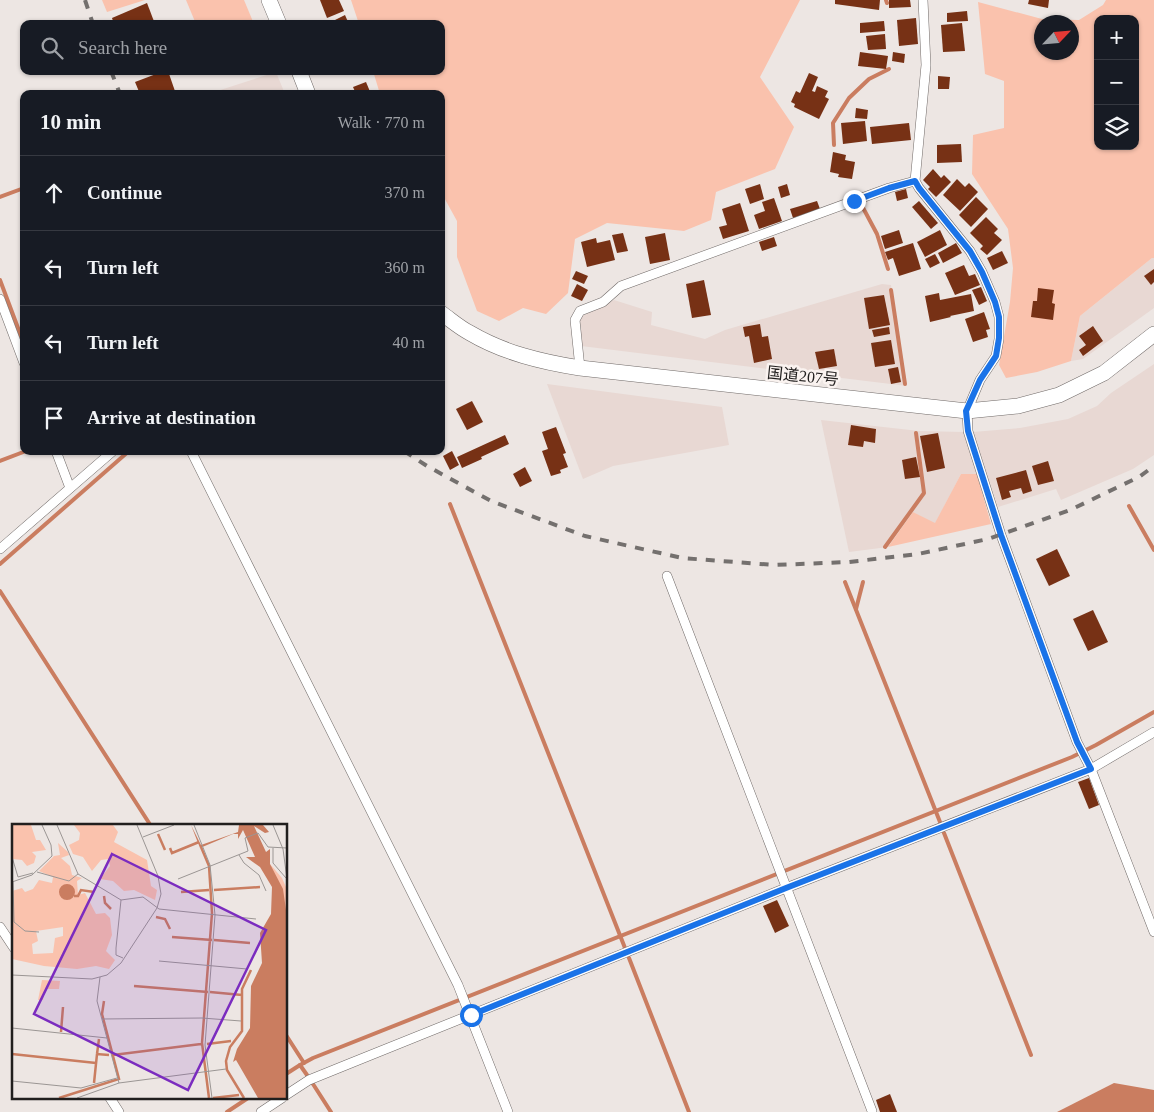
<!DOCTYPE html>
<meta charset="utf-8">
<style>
body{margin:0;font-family:"Times New Roman","Noto Sans JP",serif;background:#242831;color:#f1f3f6}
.controls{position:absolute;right:15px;top:15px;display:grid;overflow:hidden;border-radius:10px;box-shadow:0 1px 4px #0004}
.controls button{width:45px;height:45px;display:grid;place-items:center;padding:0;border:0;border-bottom:1px solid #363941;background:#171b24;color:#f1f3f6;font:25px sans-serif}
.compass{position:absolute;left:1034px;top:15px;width:45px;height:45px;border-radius:50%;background:#171b24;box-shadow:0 1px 4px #0004;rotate:64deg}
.stop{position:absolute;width:15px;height:15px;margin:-11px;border:4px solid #1a73e8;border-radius:50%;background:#fff}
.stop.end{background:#1a73e8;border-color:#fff;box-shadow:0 1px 5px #0008}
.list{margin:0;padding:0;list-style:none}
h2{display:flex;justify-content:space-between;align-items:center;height:65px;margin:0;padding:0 20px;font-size:21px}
h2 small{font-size:16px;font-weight:400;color:#9ea1a6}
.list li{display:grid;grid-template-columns:32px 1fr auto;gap:15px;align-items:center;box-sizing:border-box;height:75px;padding:0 20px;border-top:1px solid #363941}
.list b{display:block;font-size:19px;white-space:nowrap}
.list em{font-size:16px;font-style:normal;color:#9ea1a6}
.icon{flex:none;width:28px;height:28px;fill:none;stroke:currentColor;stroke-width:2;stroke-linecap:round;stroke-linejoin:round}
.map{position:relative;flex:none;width:1154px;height:1112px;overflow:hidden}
.search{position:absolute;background:#171b24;box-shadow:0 1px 4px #0004;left:20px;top:20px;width:425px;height:55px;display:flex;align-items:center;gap:12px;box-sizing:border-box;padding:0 18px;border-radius:10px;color:#9ea1a6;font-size:19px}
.panel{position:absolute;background:#171b24;box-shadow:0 1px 4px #0004;left:20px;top:90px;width:425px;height:365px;border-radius:10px}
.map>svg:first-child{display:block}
.built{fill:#e8d8d3}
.green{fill:#fac2ad;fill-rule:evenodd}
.water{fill:#ca7d60}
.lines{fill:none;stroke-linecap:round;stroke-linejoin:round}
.stream{stroke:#ca7d60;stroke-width:4}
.building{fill:#773115}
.minor-casing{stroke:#706a68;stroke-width:10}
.trunk-casing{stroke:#706a68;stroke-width:16}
.minor{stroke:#fff;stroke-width:9}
.trunk{stroke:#fff;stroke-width:15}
.rail{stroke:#74706e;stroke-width:4;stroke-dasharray:9 9;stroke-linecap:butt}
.route{stroke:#1a73e8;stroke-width:6}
.labels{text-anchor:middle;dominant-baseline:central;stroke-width:5;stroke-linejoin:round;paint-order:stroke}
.street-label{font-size:16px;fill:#211f1e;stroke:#faf3f0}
.inset-river{fill:none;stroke:#ca7d60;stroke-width:2.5}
.inset-road{fill:none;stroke:#9b9694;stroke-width:1}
.view{fill:#7b2cbf;fill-opacity:0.15;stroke:#7b2cbf;stroke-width:2.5}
.inset-edge{fill:none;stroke:#211f1e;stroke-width:2.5}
</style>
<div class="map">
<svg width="1154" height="1112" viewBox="0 0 1154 1112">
<rect width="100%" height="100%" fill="#ede6e3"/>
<g class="built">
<path d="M276 72 285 94H208Z"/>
<path d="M1152 258H1154V308L1083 359 1071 361 1080 316Z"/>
<path d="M882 284 891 285 907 386 581 346 580 317 614 300 652 312 651 325 705 339 725 330Z"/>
<path d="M1154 364V455L1133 469 1061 500 1056 489 998 507 973 432 1020 428 1068 419 1097 406 1111 393Z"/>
<path d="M547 384 722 407 729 445 613 466 583 479Z"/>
<path d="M821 420 919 431 964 432 977 474H961L935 524 913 512 888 547 849 552Z"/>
</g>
<g class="green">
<path d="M102 0H145L107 12Z"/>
<path d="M186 0H244L254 24H196Z"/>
<path d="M351 0H800L760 77 794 127 775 169 716 192 711 220 684 231 607 223 575 239 568 293 546 314 523 308 499 321 477 311 457 257V221L441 192V94H380L373 71H441V24H359Z"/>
<path d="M1106 0H1154V258H1152L1080 316 1071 361 1037 372 1006 378 999 365 1010 302 1013 268 1008 229 972 174 973 135 1004 128V81L985 74 978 2 1042 19 1079 20 1103 5ZM1098 19H1135V146H1098ZM1042 22H1072V52H1042Z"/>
<path d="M961 474H977L991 524 888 547 913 512 935 523Z"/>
</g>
<path class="water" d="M1114 1083 1154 1090V1112H1057Z"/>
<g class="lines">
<g class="stream">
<path d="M886 0 887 3"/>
<path d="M834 145 833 123 849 98 869 79 889 69"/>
<path d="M0 197 24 188"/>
<path d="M861 204 877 234 888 269"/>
<path d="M0 280 24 344"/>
<path d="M891 290 905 384"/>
<path d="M0 461 26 451"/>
<path d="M450 504 625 948"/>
<path d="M1129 506 1154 550"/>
<path d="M885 547 924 493 916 433"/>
<path d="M0 564 129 451"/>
<path d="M845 582 940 822"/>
<path d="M0 591 151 826"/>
<path d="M856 609 863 582"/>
<path d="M944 833 1031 1055"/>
<path d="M629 958 689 1112"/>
<path d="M286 1035 304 1063"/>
<path d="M300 1065 307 1075"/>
<path d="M286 1074 300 1065 313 1058 1072 757 1096 745 1154 712"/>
<path d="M313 1084 331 1112"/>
<path d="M227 1112 248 1098"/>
</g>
</g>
<g class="building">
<path d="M320 0H339L344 11 327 18Z"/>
<path d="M835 0H880L879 10 835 4Z"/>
<path d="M889 0H910L911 7 889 8Z"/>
<path d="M1029 0H1049L1048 8 1028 4Z"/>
<path d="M147 3 155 24H114L112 18Z"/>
<path d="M967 11 968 21 947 22V13Z"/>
<path d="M345 15 349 24H334L333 21Z"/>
<path d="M916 18 918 44 899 46 897 20Z"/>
<path d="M884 21 885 31 860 33V23Z"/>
<path d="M962 23 965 51 943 52 941 25Z"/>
<path d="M885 34 886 49 868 50 866 36Z"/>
<path d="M860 52 888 56 886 69 858 66Z"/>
<path d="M893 52 905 54 904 63 892 61Z"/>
<path d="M164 71H168L176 94H140L135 82Z"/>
<path d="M809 73 818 77 812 91 815 92 817 86 828 91 825 97 829 99 819 119 794 107 795 104 791 102 796 91 800 93Z"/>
<path d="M938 76 950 77 949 89H938Z"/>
<path d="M366 82 371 94H356L353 87Z"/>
<path d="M856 108 868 110 867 119 855 118Z"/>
<path d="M865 121 867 141 843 144 841 123Z"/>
<path d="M909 123 911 140 872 144 870 127Z"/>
<path d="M961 144 962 162 937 163V145Z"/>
<path d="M833 152 846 155 845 160 855 162 852 179 838 177 839 174 830 172Z"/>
<path d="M933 169 941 178 944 175 951 182 936 197 928 189 930 187 923 180Z"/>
<path d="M957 179 965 187 969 183 978 192 960 211 943 195Z"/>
<path d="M760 184 764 199 750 204 745 189Z"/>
<path d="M787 184 790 195 781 198 778 187Z"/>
<path d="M906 189 908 198 897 201 895 192Z"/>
<path d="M976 197 988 209 971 227 959 215Z"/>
<path d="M774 198 782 221 759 229 754 215 765 211 762 202Z"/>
<path d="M817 201 820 209 793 218 790 209Z"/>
<path d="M919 201 938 223 931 229 912 207Z"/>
<path d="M740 203 749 231 723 239 719 227 727 225 722 209Z"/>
<path d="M986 217 998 229 994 233 1002 240 987 255 980 249 983 246 970 233Z"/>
<path d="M899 230 903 243 885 249 881 236Z"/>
<path d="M940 230 947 245 925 257 917 242Z"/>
<path d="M623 233 628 251 617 253 612 235Z"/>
<path d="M665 233 670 260 650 264 645 237Z"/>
<path d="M774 237 777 246 762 251 759 242Z"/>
<path d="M596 238 597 243 610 240 615 260 587 267 581 242Z"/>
<path d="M913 243 921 269 899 276 893 258 888 260 885 252Z"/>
<path d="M956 243 962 253 943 263 938 253Z"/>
<path d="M1002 251 1008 263 993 270 987 258Z"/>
<path d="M935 254 940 263 930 268 925 259Z"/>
<path d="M964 265 969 276 975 274 980 285 955 295 945 273Z"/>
<path d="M1154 269V282L1151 285 1144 276Z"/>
<path d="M576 271 588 276 584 284 572 279Z"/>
<path d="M704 280 711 315 692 318 686 284Z"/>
<path d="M577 284 588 290 582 301 571 296Z"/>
<path d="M981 287 987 301 979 305 972 290Z"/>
<path d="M1038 288 1054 290 1052 303 1055 304 1053 320 1031 317 1033 301H1037Z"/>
<path d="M939 293 940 300 971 294 974 311 950 316 951 317 930 322 925 296Z"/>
<path d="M884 295 890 325 869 329 864 298Z"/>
<path d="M984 312 990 329 986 330 988 337 973 342 965 319Z"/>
<path d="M760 324 762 337 768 336 772 359 754 363 749 336 745 337 743 327Z"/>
<path d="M1093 326 1103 341 1083 356 1079 350 1086 345 1079 336Z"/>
<path d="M889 327 890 334 874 337 872 330Z"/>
<path d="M891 340 895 364 875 367 871 343Z"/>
<path d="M834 349 837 366 819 369 815 352Z"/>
<path d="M898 367 901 382 891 384 888 369Z"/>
<path d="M472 401 483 422 467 430 456 409Z"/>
<path d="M851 425 876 429 875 443 864 441 863 447 848 445Z"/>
<path d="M556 427 566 453 563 454 568 467 560 470 561 473 551 476 542 451 548 449 542 432Z"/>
<path d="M938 433 945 468 927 472 920 436Z"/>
<path d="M505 435 509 444 481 457 482 459 462 468 457 457Z"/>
<path d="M452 451 459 465 450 470 443 456Z"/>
<path d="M916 457 920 477 905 479 902 460Z"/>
<path d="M1048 461 1054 481 1038 485 1032 466Z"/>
<path d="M525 467 532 481 520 487 513 474Z"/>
<path d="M1026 470 1032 491 1023 494 1021 488 1009 491 1011 497 1002 500 996 478Z"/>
<path d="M1057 549 1070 576 1049 586 1036 559Z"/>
<path d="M1093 610 1108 642 1088 651 1073 619Z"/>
<path d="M1089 778 1099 805 1089 809 1078 782Z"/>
<path d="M777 900 789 926 775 933 763 906Z"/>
<path d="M890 1094 897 1112H880L876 1100Z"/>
</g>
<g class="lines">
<defs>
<g id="minor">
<path d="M923 0 926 65 915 181 919 188 970 251 982 272 995 302 999 317V339L996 356 980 380 967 411 968 431 1001 535 1077 742 1091 769 1154 932"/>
<path d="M0 299 24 363"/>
<path d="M580 368 575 320 580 311 603 302 621 286 889 188 915 181"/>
<path d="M56 451 70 488"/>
<path d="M191 451 458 985 508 1112"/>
<path d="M0 549 113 451"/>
<path d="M667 576 872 1111"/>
<path d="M0 927 14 948"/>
<path d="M286 1095 309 1080 351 1063 786 888 1091 769 1154 732"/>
<path d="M110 1098 119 1112"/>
<path d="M261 1112 282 1098"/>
</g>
<g id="trunk">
<path d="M269 0 279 24"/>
<path d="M299 71 308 94"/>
<path d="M441 313C451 320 460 328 470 333 504 353 542 362 580 368L967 411 1018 406 1059 395 1104 373 1154 334"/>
</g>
</defs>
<use href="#minor" class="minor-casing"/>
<use href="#trunk" class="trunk-casing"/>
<use href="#minor" class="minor"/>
<use href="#trunk" class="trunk"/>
<g class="rail">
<path d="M85 0 93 24"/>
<path d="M111 71 120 94"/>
<path d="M404 451 427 466 491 501 585 536 682 558 774 565 849 562 918 554 988 539 1070 510 1139 477 1154 466"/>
</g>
</g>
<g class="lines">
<path class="route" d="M471 1015 786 888 1091 769 1077 742 1001 535 968 431 966 411 980 380 996 356 999 338V317L995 302 982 272 970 251 919 188 915 181 889 188 854 201"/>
</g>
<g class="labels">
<g class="street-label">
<text transform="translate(803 376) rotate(6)">国道207号</text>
</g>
</g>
<g transform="translate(12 824)">
<rect width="275" height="275" fill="#ede6e3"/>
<path d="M0 1H19L24 16H28L34 26 20 28 24 32 22 39 15 42 10 36 1 35ZM62 1H101L106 8 102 18 135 36 139 62 145 66 143 76 122 66 112 67 101 57 88 55 98 42 96 35 89 36 80 47 71 33 61 30 57 21 67 16 68 9ZM46 19 56 28 57 31 49 34 58 42 60 51 70 54 65 57 66 71 73 69 84 90 93 89 98 94 100 111 94 127 103 136 97 145 84 142 65 145 32 142 0 135V67L10 64 13 68 21 65 27 56 40 59 41 53 27 47 42 32 48 31ZM51 103V112L43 114 41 129 21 130 20 120 26 117 24 107ZM258 40 270 54 274 63 275 114ZM30 156 48 157 47 165H33L31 176H26Z" fill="#fac2ad" fill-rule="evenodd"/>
<path d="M179 1 189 21 226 8 227 1H251L257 8 253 9 242 2 254 28 258 25V40L271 65 275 93V274H246L224 236 221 238 225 225 238 204 239 162 250 139 248 109 259 90 260 63 248 43 234 33H243L231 6 226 15V10H221L188 24ZM47 68a8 8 0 1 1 16 0a8 8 0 1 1-16 0Z" fill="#ca7d60"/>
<path class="inset-river" d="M146 10 153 26M189 23 197 42 200 89 190 219 197 274M158 24 160 29 187 18M202 66 248 63M169 68 197 66M62 72H66L69 66 82 68M92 72 93 79 99 85M144 93 153 95 158 105M160 113 200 116M202 116 238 119M122 162 196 168M198 168 230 171M49 208 51 183M195 220 219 217M0 230 84 239M85 230 87 215M101 231 189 220M82 259 85 230 97 231M47 274 107 255 90 190 92 177M201 274 227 271M232 274 215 246 214 237 218 223 230 207V165L239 146"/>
<path class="inset-road" d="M45 1 66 50 109 76 131 73 147 85 244 95M182 1 198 41 203 91 193 221 200 274M261 1 271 25 275 55M131 13 162 1M261 24V39L274 54M227 31 232 39 247 51 254 67M0 33 6 53 21 49M25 48 57 57 66 50M166 55 236 27 233 14 246 9 256 23 275 24M0 58 20 51 40 32 39 21 30 1M1 58 2 98 13 107 27 108M109 76 104 124V131L111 134M147 137 235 145M0 151 80 155 95 151 109 139 145 84 149 70 146 52 125 1M90 195 190 194 229 197M0 204 95 214M0 257 69 264 105 254M107 259 214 245M65 274 107 259 85 177 88 153"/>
<path class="view" d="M100 30 254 106 176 266 22 190Z"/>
<rect width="275" height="275" class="inset-edge"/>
</g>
</svg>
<div class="controls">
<button>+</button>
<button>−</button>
<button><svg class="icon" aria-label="layers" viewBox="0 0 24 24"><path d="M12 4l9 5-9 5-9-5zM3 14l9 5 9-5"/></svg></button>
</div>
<svg class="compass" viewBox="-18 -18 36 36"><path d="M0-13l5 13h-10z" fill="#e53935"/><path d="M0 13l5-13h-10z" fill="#9ea1a6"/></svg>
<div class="stop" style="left:471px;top:1015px"></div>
<div class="stop end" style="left:854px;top:201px"></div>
<div class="search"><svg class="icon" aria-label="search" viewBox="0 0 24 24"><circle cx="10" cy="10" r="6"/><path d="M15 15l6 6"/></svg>Search here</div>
<section class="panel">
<h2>10 min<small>Walk · 770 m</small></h2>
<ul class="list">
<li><svg class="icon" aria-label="ahead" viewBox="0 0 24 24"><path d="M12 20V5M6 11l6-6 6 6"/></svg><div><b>Continue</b></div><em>370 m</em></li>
<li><svg class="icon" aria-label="left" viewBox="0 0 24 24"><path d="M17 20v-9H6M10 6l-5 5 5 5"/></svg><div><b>Turn left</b></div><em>360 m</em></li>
<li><svg class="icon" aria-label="left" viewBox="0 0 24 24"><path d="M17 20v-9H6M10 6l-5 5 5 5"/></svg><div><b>Turn left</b></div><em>40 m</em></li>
<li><svg class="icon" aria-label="arrive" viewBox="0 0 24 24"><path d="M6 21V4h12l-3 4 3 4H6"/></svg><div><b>Arrive at destination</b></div></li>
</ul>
</section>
</div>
